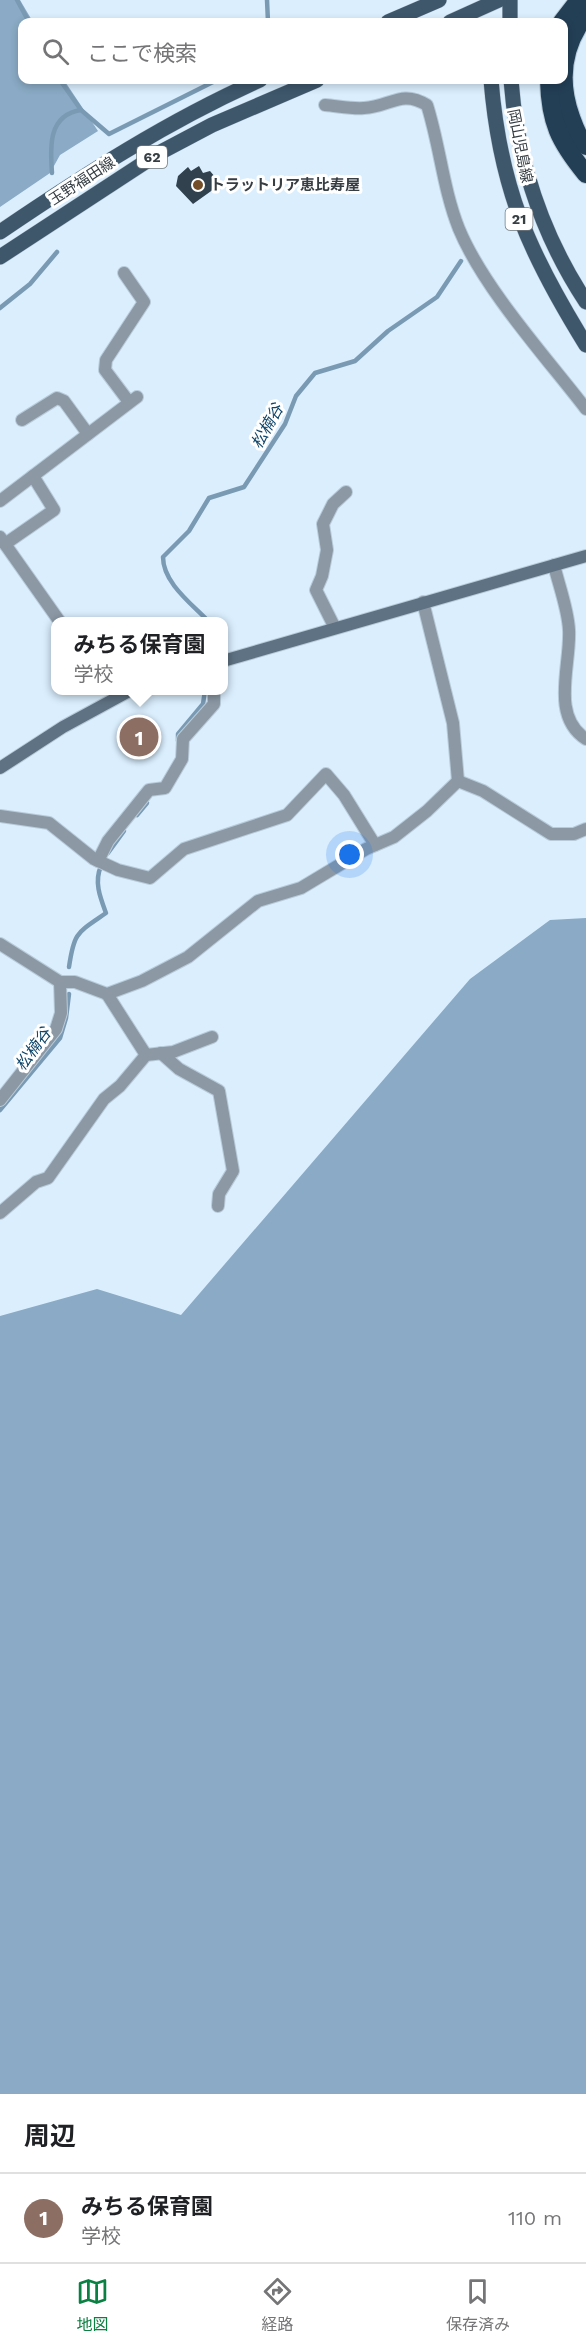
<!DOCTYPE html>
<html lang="ja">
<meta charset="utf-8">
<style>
body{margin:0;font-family:"Work Sans","Noto Sans JP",sans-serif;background:#f6f6f6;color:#202124}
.you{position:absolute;left:350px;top:855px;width:21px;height:21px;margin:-15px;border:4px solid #fff;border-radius:50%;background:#1a73e8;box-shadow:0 0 0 9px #1a73e833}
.badge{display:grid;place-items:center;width:39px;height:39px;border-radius:50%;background:#0b8043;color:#fff;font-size:20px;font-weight:700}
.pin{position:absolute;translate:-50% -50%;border:3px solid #fff;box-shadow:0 2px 6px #0006}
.popup{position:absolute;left:51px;top:617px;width:177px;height:78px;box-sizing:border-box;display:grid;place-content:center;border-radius:12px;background:#fff;filter:drop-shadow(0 2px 4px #0005);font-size:20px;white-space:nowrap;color:#757577}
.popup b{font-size:22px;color:#202124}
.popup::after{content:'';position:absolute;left:50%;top:100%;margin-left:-12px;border:12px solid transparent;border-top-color:#fff}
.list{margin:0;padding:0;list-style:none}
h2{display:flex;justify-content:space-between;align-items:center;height:78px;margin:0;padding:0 24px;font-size:26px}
h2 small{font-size:20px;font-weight:400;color:#757577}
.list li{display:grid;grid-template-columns:39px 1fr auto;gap:18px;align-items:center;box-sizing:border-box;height:90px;padding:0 24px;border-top:2px solid #e0e0e0}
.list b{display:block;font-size:22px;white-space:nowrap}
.list p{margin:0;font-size:20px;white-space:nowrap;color:#757577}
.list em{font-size:20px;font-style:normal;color:#757577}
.icon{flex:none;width:33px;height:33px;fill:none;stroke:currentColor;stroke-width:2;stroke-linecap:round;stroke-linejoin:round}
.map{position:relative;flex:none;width:586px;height:2094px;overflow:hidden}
.search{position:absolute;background:#fff;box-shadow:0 3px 9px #0003;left:18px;right:18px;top:18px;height:66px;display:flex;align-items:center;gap:15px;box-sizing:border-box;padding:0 21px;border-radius:12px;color:#757577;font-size:22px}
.sheet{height:168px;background:#fff}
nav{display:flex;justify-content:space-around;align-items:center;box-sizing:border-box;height:84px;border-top:2px solid #e0e0e0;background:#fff;font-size:16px;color:#757577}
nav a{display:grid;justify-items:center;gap:3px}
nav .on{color:#0b8043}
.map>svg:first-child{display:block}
.forest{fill:#8aaac5}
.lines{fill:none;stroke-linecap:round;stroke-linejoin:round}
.stream{stroke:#7a9ab4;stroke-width:4.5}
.building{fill:#31414e}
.street-casing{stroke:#b9cbd9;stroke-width:14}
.secondary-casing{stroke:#b9cbd9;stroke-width:14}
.primary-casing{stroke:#b9cbd9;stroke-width:16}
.highway-casing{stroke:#b9cbd9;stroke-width:20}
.street{stroke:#8c99a5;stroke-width:12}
.secondary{stroke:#5e7283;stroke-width:12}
.primary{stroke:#3e576b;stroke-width:15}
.highway{stroke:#233f56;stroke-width:18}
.poi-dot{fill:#734e29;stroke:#fff;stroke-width:2}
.labels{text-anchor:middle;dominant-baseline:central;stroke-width:6;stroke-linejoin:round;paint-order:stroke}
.shield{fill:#fff;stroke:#72787c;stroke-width:1.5}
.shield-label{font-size:14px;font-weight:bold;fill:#363e44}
.street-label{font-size:15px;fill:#363e44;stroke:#fff}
.poi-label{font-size:15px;font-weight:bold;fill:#363e44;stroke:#fff;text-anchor:start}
.water-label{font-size:16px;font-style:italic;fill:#0f4569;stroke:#fff}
</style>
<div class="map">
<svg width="586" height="2094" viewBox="0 0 586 2094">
<rect width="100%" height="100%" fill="#daeefe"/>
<g class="forest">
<path d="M0 0H20L33 22H22V80H64L98 131 60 155 50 173 0 207Z"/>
<path d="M586 918V2094H0V1316L97 1289 181 1315 470 979 550 920Z"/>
</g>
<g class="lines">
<g class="stream">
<path d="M17 0 29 22"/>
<path d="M267 0 268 22"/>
<path d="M60 80 81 110"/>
<path d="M52 173C50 147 48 115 81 110L109 134 217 80"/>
<path d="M0 308 30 284 57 252"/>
<path d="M209 622C192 604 163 583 163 557L189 531 209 498 244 487 285 424 296 396 315 373 355 361 388 331 437 297 461 261"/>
<path d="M178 741V734L203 704 205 690"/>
<path d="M137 815 147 803"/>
<path d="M108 853 124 831"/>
<path d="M69 967C74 932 77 933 106 913 100 897 94 882 101 866"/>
<path d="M0 1110 60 1038 66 1018 69 994"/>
</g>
</g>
<path class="building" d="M199 166 203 173 210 171 221 184 193 204 176 186 178 176 188 167 191 171Z"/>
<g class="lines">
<defs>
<g id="street">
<path d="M325 105C338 106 351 109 364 108 390 107 401 89 427 105 440 146 443 189 459 229 484 289 546 357 586 409"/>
<path d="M124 273 144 302 106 360 105 370 129 402"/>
<path d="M22 420 57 398 64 401 88 434"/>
<path d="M0 501 137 397"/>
<path d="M0 537 60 622"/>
<path d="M5 544 54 510 33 476"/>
<path d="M554 565C559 586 568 609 569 630 571 665 550 716 586 739"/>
<path d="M423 602 453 723 458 781"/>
<path d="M335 628 316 590 322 576 327 550 323 524 333 504 346 492"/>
<path d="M458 781 483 791 551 834H574L586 829"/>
<path d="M0 816 49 823 94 859 118 870 150 878 184 849 287 815 326 774 344 795 375 845"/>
<path d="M98 861 108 841 149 790 165 788 182 759 183 739 214 704V690"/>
<path d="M0 944 60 982H75L107 994 142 981 188 957 258 901 301 888 366 849 394 837 427 811 458 781"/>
<path d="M107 994 146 1055"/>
<path d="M161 1053 179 1069 219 1091 233 1171 219 1194 218 1206"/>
<path d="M0 1100 56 1029 61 1013 60 982"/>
<path d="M0 1213 36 1182 48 1178 104 1099 120 1086 146 1055 173 1052 212 1037"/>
</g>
<g id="secondary">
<path d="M223 661 586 556"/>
<path d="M0 768 63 727 131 690"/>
</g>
<g id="primary">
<path d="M510 0V22"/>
<path d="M388 22 439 0"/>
<path d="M450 22 499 0"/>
<path d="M491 80C500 189 529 253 586 345"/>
<path d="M511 80C517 160 542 235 586 302"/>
<path d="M0 232C84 175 168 121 260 80"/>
<path d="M0 257 159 153 212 125 317 80"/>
</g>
<g id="highway">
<path d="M586 15C562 46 558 81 571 117 575 128 578 138 586 146"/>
<path d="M562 22 579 0"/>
<path d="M549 80C550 122 559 141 586 174"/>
</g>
</defs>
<use href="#street" class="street-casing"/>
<use href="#secondary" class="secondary-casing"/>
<use href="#primary" class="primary-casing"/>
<use href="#highway" class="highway-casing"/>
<use href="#street" class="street"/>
<use href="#secondary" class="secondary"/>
<use href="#primary" class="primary"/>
<use href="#highway" class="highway"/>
</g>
<circle class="poi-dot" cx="198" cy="185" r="6"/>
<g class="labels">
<g class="shield">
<rect x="137" y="146" width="30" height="22" rx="4.5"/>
<rect x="505.5" y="208" width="27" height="22" rx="4.5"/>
</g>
<g class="shield-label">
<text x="152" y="157">62</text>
<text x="519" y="219">21</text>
</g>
<g class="street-label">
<text transform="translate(520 146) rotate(79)">岡山児島線</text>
<text transform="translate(82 181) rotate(-33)">玉野福田線</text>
</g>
<g class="poi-label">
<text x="210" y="185">トラットリア恵比寿屋</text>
</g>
<g class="water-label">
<text transform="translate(267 426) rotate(-61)">松楠谷</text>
<text transform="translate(33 1049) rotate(-54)">松楠谷</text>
</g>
</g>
</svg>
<div class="you"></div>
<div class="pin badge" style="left:139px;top:737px;background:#8d6e63">1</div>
<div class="popup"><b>みちる保育園</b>学校</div>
<div class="search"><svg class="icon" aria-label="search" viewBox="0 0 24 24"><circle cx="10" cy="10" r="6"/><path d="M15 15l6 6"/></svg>ここで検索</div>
</div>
<section class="sheet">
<h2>周辺<small></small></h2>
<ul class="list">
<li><span class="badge" style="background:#8d6e63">1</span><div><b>みちる保育園</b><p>学校</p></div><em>110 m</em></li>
</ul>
</section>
<nav>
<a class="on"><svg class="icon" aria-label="map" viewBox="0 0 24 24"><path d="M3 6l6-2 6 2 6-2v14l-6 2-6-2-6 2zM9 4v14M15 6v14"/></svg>地図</a>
<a><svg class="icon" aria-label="directions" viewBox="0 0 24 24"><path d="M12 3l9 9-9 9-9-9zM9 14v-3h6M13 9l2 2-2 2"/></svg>経路</a>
<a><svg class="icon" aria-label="saved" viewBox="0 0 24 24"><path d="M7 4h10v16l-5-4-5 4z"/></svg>保存済み</a>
</nav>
